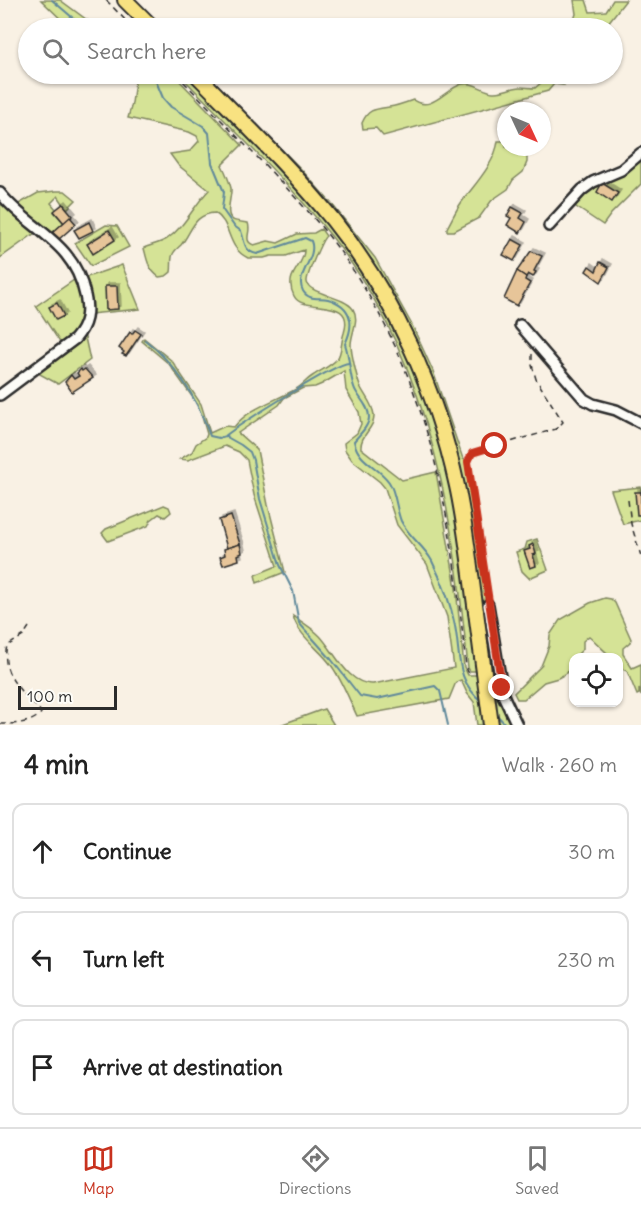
<!DOCTYPE html>
<meta charset="utf-8">
<style>
body{margin:0;font-family:Delius,sans-serif;background:#f2f2f2;color:#222}
.controls{position:absolute;right:18px;bottom:18px;display:grid;overflow:hidden;border-radius:12px;box-shadow:0 2px 4px #0004}
.controls button{width:54px;height:54px;display:grid;place-items:center;padding:0;border:0;border-bottom:2px solid #e0e0e0;background:#fff;color:#222;font:30px sans-serif}
.compass{position:absolute;left:497px;top:102px;width:54px;height:54px;border-radius:50%;background:#fff;box-shadow:0 2px 4px #0004;rotate:134deg}
.scale{position:absolute;left:18px;bottom:15px;width:99px;box-sizing:border-box;padding-left:6px;border:3px solid #2b2b2b;border-top:0;font-size:16px;line-height:21px;white-space:nowrap;color:#2b2b2b;-webkit-text-stroke:4px #fdfcf7;paint-order:stroke}
.stop{position:absolute;width:18px;height:18px;margin:-14px;border:4px solid #c8321e;border-radius:50%;background:#fff}
.stop.end{background:#c8321e;border-color:#fff;box-shadow:0 2px 6px #0008}
.list{margin:0;padding:0;list-style:none}
h2{display:flex;justify-content:space-between;align-items:center;height:78px;margin:0;padding:0 24px;font-size:26px}
h2 small{font-size:20px;font-weight:400;color:#767676}
.list li{display:grid;grid-template-columns:39px 1fr auto;gap:18px;align-items:center;box-sizing:border-box;height:96px;margin:0 12px 12px;padding:0 12px;border:2px solid #e0e0e0;border-radius:12px}
.list b{display:block;font-size:22px;white-space:nowrap}
.list em{font-size:20px;font-style:normal;color:#767676}
.icon{flex:none;width:33px;height:33px;fill:none;stroke:currentColor;stroke-width:2;stroke-linecap:round;stroke-linejoin:round}
.map{position:relative;flex:none;width:641px;height:725px;overflow:hidden}
.search{position:absolute;background:#fff;box-shadow:0 2px 4px #0004;left:18px;right:18px;top:18px;height:66px;display:flex;align-items:center;gap:15px;box-sizing:border-box;padding:0 21px;border-radius:33px;color:#767676;font-size:22px}
.sheet{height:402px;background:#fff}
nav{display:flex;justify-content:space-around;align-items:center;box-sizing:border-box;height:84px;border-top:2px solid #e0e0e0;background:#fff;font-size:16px;color:#767676}
nav a{display:grid;justify-items:center;gap:3px}
nav .on{color:#c8321e}
.map>svg:first-child{display:block}
.green{fill:#d5e396;stroke:#808760;stroke-width:1.5}
.lines{fill:none;stroke-linecap:round;stroke-linejoin:round}
.stream{stroke:#61899b;stroke-width:2}
.building{fill:#e7c599;stroke:#2b2b2b;stroke-width:1.5;filter:url(#shadow)}
.minor-casing{stroke:#2b2b2b;stroke-width:14}
.highway-casing{stroke:#2b2b2b;stroke-width:18}
.path{stroke:#2b2b2b;stroke-width:1.5;stroke-dasharray:6 4.5;stroke-linecap:butt}
.minor{stroke:#fdfcf7;stroke-width:9}
.highway{stroke:#f8e281;stroke-width:14}
.highway-bridge-casing{stroke:#2b2b2b;stroke-width:18;stroke-linecap:butt}
.highway-bridge{stroke:#f8e281;stroke-width:14}
.route{stroke:#c8321e;stroke-width:8}
</style>
<div class="map">
<svg width="641" height="725" viewBox="0 0 641 725">
<defs>
<filter id="shadow"><feDropShadow dx="3" dy="-3" stdDeviation="0" flood-color="#0004"/></filter>
</defs>
<rect width="100%" height="100%" fill="#f9f1e4"/>
<filter id="ink" filterUnits="userSpaceOnUse"><feTurbulence type="fractalNoise" baseFrequency=".0167" numOctaves="2"/><feDisplacementMap in="SourceGraphic" scale="12" xChannelSelector="R" yChannelSelector="G"/><feConvolveMatrix kernelMatrix="1 2 1 2 8 2 1 2 1" color-interpolation-filters="sRGB"/></filter>
<g filter="url(#ink)">
<g class="green">
<path d="M41 0H60L94 25 127 28H70Z"/>
<path d="M574 0H586L590 12 606 11 613 0H626L604 28H571L576 14Z"/>
<path d="M136 74H173L242 145 222 165C226 173 229 180 231 188 232 197 224 215 233 220 236 222 244 222 248 223 252 232 242 241 254 245L268 241 278 243 297 234 314 233 321 229 326 236C322 239 306 277 307 282 308 294 344 296 353 309 360 320 351 333 351 345 351 352 357 379 360 386 364 395 373 404 374 415 375 428 360 435 361 448L402 480 436 472 456 588 464 667 468 675H477L484 725H477L474 702 467 693 461 680 456 682 449 699 357 716C349 699 342 680 331 665 319 648 299 637 293 616 302 622 312 628 320 636 335 652 348 685 373 684L454 668 447 617 427 564 397 525 385 488 380 482 352 460 345 450 344 443 357 433 361 424 359 412 346 390 344 371 322 384 315 387 303 388 284 398 279 405 238 433 257 450 268 505 285 572 257 583 255 575 277 566 254 495 247 460 239 452 225 446 188 460 180 459 192 452 196 444 206 437 207 434 202 417 198 405 169 364 142 341 144 338 172 361 201 404 210 433 225 426 234 427C249 408 275 401 296 389 303 385 307 379 314 375 321 370 331 366 337 359 342 353 341 341 344 333 356 294 303 315 294 296 283 273 304 268 304 250L286 256H271L264 258H248C226 248 232 223 215 213 193 214 192 232 181 245 177 249 173 251 172 257 171 262 172 267 171 272L166 276 159 277C148 269 147 260 144 248 151 245 160 243 167 239 185 227 194 205 209 190L178 165 170 154 190 151 199 141 197 136 189 132 128 118 132 103Z"/>
<path d="M179 74H187C244 133 307 190 354 258 401 326 438 416 453 496 464 554 469 613 476 671H470L468 668C454 523 433 376 345 254 297 189 235 132 179 74Z"/>
<path d="M203 74H207L301 169 331 203 375 258 412 325 433 371 463 459 466 460 496 669 490 670 466 502 373 261Z"/>
<path d="M550 75 563 85 554 84 548 91 383 136 376 128 363 129 362 123C368 109 375 109 389 107 397 106 405 103 413 100 432 113 445 89 462 84 473 81 483 91 493 92 503 93 511 87 521 87 526 87 530 88 535 88Z"/>
<path d="M498 141H506V147H522L527 153V162L523 172 513 180 508 189 492 200 479 218 454 231H447V228C452 219 456 210 461 203 474 185 495 164 498 141Z"/>
<path d="M641 156V184L611 214 603 225 570 203 579 194Z"/>
<path d="M56 191H65L76 200 67 209 58 196 51 203 56 209 54 212 64 223 52 233 15 206 38 193Z"/>
<path d="M4 203 38 231 0 258V206Z"/>
<path d="M106 225 117 226 129 247 91 266 75 243Z"/>
<path d="M122 265 140 309 90 314 84 278Z"/>
<path d="M77 278C81 292 88 316 79 329 75 335 68 341 63 347L36 306Z"/>
<path d="M84 333 90 360 58 384 36 372Z"/>
<path d="M641 487V520L623 524 611 490Z"/>
<path d="M164 505 169 507 171 512 165 517 159 514 151 520 148 526 108 541 102 533 106 529Z"/>
<path d="M537 539 548 570 529 578 522 571 516 552 525 549 527 542Z"/>
<path d="M605 598 611 599 615 603 631 639 630 642 623 648V654L632 668 641 664V696L639 688V694L637 695 627 671 622 669 619 664 618 658C607 657 598 643 589 636L583 641V649L574 658 567 673 558 678 544 682 524 699H517L514 693 541 666 549 646 550 635 560 620 590 603Z"/>
<path d="M496 673 514 725H497L490 674Z"/>
<path d="M324 709 334 725H280Z"/>
</g>
<g class="lines">
<g class="stream">
<path d="M52 0 73 18 89 28"/>
<path d="M153 74 163 98 171 107 203 126 209 133 212 163 224 192 222 209 234 226 241 231C245 241 243 251 257 254L305 238 311 241C318 258 294 275 303 291 309 301 319 297 328 299 352 306 355 324 345 344 350 358 349 373 354 387 357 397 369 405 369 417 369 426 360 434 354 441 358 462 378 466 389 482 396 493 396 509 401 521 409 537 424 546 432 561 442 581 451 604 455 626 461 657 455 679 482 702"/>
<path d="M145 340C177 365 197 398 210 436L219 438 225 436C239 425 337 362 349 363"/>
<path d="M225 436 241 445 250 452 253 460 260 499 280 565 293 591 299 623 331 659 360 696 377 699 435 686 440 691 448 725"/>
<path d="M495 713 506 725"/>
</g>
</g>
<g class="building">
<path d="M602 183 618 193 612 202 597 192Z"/>
<path d="M63 204 73 216 64 223 54 211Z"/>
<path d="M512 207 523 213 520 218 526 222 520 233 507 225 511 218 507 216Z"/>
<path d="M70 217 76 224 58 240 52 233Z"/>
<path d="M89 222 93 231 79 238 74 230Z"/>
<path d="M109 230 115 240 93 254 87 244Z"/>
<path d="M512 239 523 245 514 261 503 255Z"/>
<path d="M531 251 542 256 534 271 536 272 533 277 528 274 526 277 517 271Z"/>
<path d="M600 262 609 267 601 282 586 271 589 266 596 271Z"/>
<path d="M517 271 526 277 525 280 530 283 517 306 504 299Z"/>
<path d="M105 286H117L118 309 106 310Z"/>
<path d="M57 303 64 316 56 320 49 307Z"/>
<path d="M135 330 141 334 126 356 122 354 124 352 119 348 130 332 132 334Z"/>
<path d="M81 369 82 371 85 369 93 378 72 392 65 382 71 375 74 379 79 376 77 373Z"/>
<path d="M635 492H641V515H637Z"/>
<path d="M231 516 240 544 227 548 219 520Z"/>
<path d="M240 544 242 553 238 555 239 560 223 565 220 557 225 555 224 549Z"/>
<path d="M533 544 536 554 533 555 536 566 530 568 524 551 530 549 529 546Z"/>
</g>
<g class="lines">
<defs>
<g id="minor">
<path d="M0 193C30 231 74 241 85 295 89 312 87 325 75 339L0 395"/>
<path d="M549 226 582 190 593 182 621 170 641 153"/>
<path d="M520 325 584 399 593 404 616 410 641 423"/>
<path d="M488 605 503 695 517 725"/>
</g>
<g id="highway">
<path d="M125 0 153 28"/>
<path d="M196 74C242 121 291 168 333 220 394 297 436 389 457 486 466 527 470 570 476 612"/>
</g>
</defs>
<use href="#minor" class="minor-casing"/>
<use href="#highway" class="highway-casing"/>
<g class="path">
<path d="M106 0 133 28"/>
<path d="M176 74C206 104 235 135 265 165 290 192 316 218 337 247 431 376 451 513 466 667L468 672 474 673"/>
<path d="M628 500 631 524 641 556"/>
<path d="M487 598 468 458 475 452 556 429 563 422 536 379 532 365V351"/>
<path d="M0 724C14 724 32 724 41 713L39 709C21 692 0 673 7 646L23 636 29 627"/>
</g>
<use href="#minor" class="minor"/>
<use href="#highway" class="highway"/>
<defs>
<path id="highway-bridge" d="M476 612 491 725"/>
</defs>
<use href="#highway-bridge" class="highway-bridge-casing"/>
<use href="#highway-bridge" class="highway-bridge"/>
</g>
</g>
<g class="lines" filter="url(#ink)">
<path class="route" d="M495 446 472 453 468 462 502 688"/>
</g>
</svg>
<div class="controls">
<button><svg class="icon" aria-label="locate" viewBox="0 0 24 24"><circle cx="12" cy="12" r="6"/><path d="M12 2v4M12 18v4M2 12h4M18 12h4"/></svg></button>
</div>
<svg class="compass" viewBox="-18 -18 36 36"><path d="M0-13l5 13h-10z" fill="#e53935"/><path d="M0 13l5-13h-10z" fill="#767676"/></svg>
<div class="scale">100 m</div>
<div class="stop" style="left:495px;top:446px"></div>
<div class="stop end" style="left:502px;top:688px"></div>
<div class="search"><svg class="icon" aria-label="search" viewBox="0 0 24 24"><circle cx="10" cy="10" r="6"/><path d="M15 15l6 6"/></svg>Search here</div>
</div>
<section class="sheet">
<h2>4 min<small>Walk · 260 m</small></h2>
<ul class="list">
<li><svg class="icon" aria-label="ahead" viewBox="0 0 24 24"><path d="M12 20V5M6 11l6-6 6 6"/></svg><div><b>Continue</b></div><em>30 m</em></li>
<li><svg class="icon" aria-label="left" viewBox="0 0 24 24"><path d="M17 20v-9H6M10 6l-5 5 5 5"/></svg><div><b>Turn left</b></div><em>230 m</em></li>
<li><svg class="icon" aria-label="arrive" viewBox="0 0 24 24"><path d="M6 21V4h12l-3 4 3 4H6"/></svg><div><b>Arrive at destination</b></div></li>
</ul>
</section>
<nav>
<a class="on"><svg class="icon" aria-label="map" viewBox="0 0 24 24"><path d="M3 6l6-2 6 2 6-2v14l-6 2-6-2-6 2zM9 4v14M15 6v14"/></svg>Map</a>
<a><svg class="icon" aria-label="directions" viewBox="0 0 24 24"><path d="M12 3l9 9-9 9-9-9zM9 14v-3h6M13 9l2 2-2 2"/></svg>Directions</a>
<a><svg class="icon" aria-label="saved" viewBox="0 0 24 24"><path d="M7 4h10v16l-5-4-5 4z"/></svg>Saved</a>
</nav>
